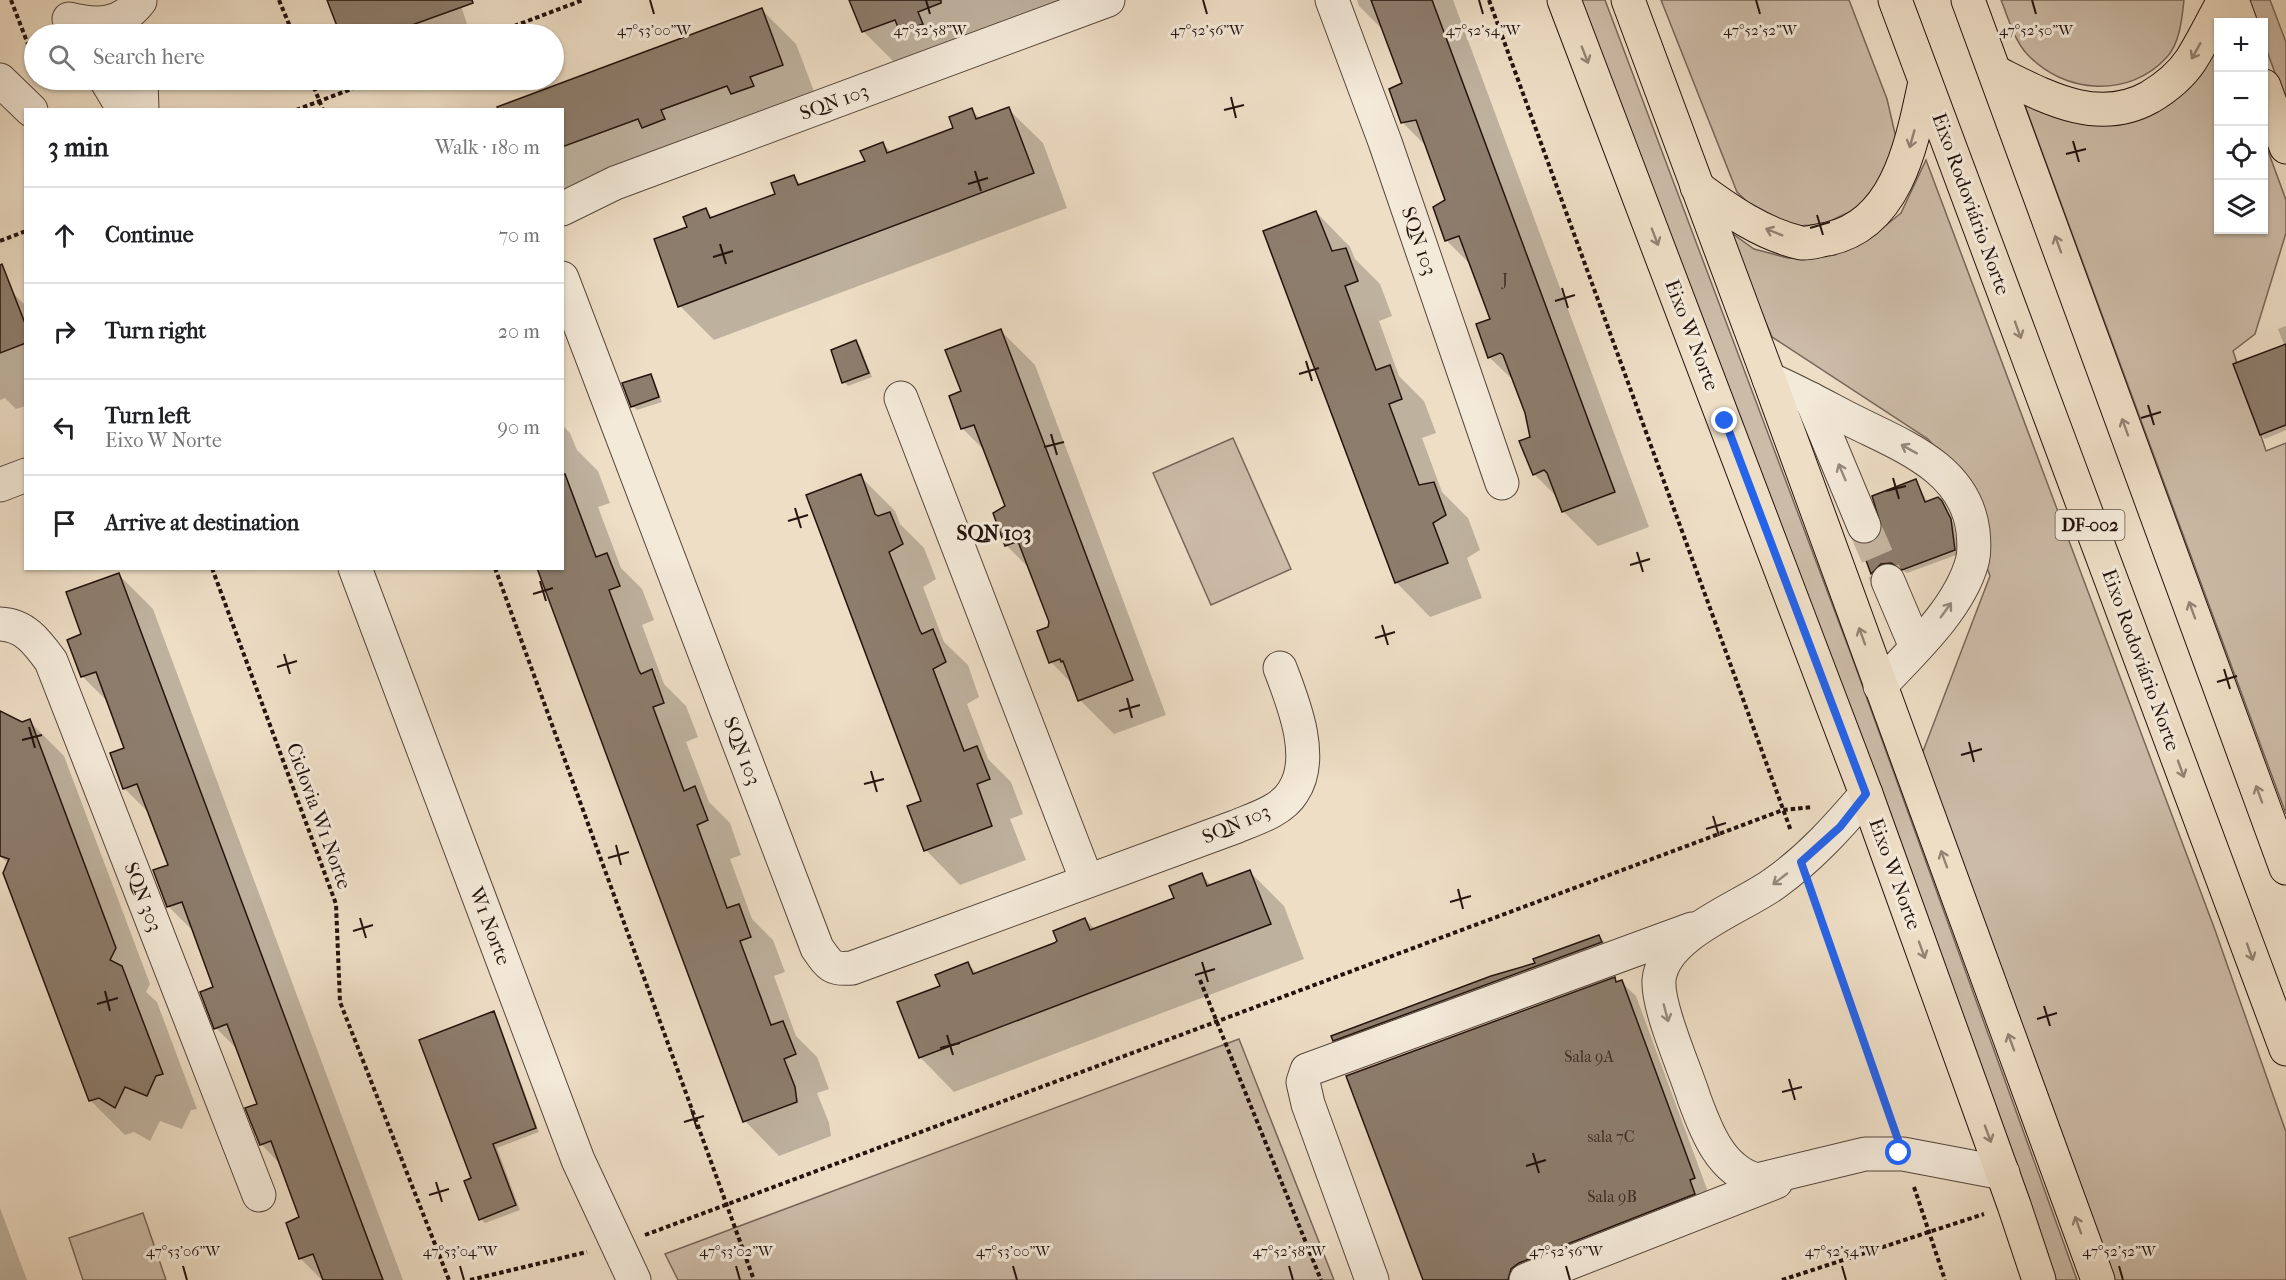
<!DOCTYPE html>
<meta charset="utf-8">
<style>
body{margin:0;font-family:"IM FELL French Canon",serif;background:#f6f6f6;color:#202124}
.controls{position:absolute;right:18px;top:18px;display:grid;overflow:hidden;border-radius:0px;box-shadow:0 2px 4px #0004}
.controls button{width:54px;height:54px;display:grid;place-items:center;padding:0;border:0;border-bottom:2px solid #e0e0e0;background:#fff;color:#202124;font:30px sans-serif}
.stop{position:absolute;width:18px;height:18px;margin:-14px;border:4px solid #2563eb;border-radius:50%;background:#fff}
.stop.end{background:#2563eb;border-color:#fff;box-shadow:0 2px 6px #0008}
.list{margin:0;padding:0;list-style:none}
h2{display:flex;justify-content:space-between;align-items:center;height:78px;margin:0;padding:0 24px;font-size:26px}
h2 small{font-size:20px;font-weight:400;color:#757577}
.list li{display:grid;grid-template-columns:39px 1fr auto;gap:18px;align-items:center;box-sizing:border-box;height:96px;padding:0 24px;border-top:2px solid #e0e0e0}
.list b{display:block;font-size:22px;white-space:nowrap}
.list p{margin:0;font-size:20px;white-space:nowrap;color:#757577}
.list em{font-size:20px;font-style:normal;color:#757577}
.icon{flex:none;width:33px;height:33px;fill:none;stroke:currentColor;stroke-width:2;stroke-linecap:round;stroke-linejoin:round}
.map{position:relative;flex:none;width:2286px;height:1280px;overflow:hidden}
.search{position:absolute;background:#fff;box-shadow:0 2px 4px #0004;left:24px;top:24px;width:540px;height:66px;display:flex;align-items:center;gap:15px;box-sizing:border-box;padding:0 21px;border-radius:33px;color:#757577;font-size:22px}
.panel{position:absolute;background:#fff;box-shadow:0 2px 4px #0004;left:24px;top:108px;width:540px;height:462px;border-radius:0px}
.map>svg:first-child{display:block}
.green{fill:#ccbba7;stroke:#78675a;stroke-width:1.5}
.shadow{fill:#0003}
.building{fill:#8d7d6d;stroke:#24130d;stroke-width:1.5}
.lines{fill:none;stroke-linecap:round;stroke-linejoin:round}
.minor-tunnel{stroke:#c6b5a1;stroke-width:33;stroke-dasharray:33 16;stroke-linecap:butt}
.minor-casing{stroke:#56463b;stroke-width:35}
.major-casing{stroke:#24130d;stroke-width:35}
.highway-casing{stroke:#24130d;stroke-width:35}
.path{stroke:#24130d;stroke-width:4;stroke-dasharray:4.5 3;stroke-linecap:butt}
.minor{stroke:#f4eada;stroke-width:33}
.major{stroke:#eedec6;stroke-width:33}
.highway{stroke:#eedec6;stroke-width:33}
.oneway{stroke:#938373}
.oneway2{stroke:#96897e}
.route{stroke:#2563eb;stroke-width:8}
.ticks{fill:none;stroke:#24130d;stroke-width:2}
.labels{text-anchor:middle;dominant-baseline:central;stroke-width:6;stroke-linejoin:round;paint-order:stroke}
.number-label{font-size:16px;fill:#3e2e25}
.shield{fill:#f4eada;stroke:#62544a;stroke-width:1.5}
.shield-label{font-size:18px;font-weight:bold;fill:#24130d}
.street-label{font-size:20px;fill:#24130d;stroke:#f4eada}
.neighbourhood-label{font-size:21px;font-weight:bold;fill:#24130d;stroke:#f4eada}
.ticks-label{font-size:15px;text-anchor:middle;fill:#24130d;stroke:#f4eada;stroke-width:6;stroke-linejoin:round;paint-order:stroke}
</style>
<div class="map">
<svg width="2286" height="1280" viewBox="0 0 2286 1280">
<rect width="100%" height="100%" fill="#eedec6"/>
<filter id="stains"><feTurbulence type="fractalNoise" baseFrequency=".00333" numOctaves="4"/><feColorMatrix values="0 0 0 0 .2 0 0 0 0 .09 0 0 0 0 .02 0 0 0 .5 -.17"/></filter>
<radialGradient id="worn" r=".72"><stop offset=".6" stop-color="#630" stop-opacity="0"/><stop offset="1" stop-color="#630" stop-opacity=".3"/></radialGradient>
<g class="green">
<path d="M1581 0H1605L1852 657 2077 1280H2054Z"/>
<path d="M1661 0H1849L1887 99 1896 138 1886 173 1862 206 1824 224 1799 226 1760 214 1737 192Z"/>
<path d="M2001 0H2184C2182 18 2180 43 2167 57 2129 99 2064 94 2027 54 2014 40 2008 17 2001 0Z"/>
<path d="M2248 0H2270L2286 42V103L2264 43V22H2256Z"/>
<path d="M2218 22V230H2264V140L2286 200V233L2255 334 2233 351 2266 451 2286 443V814L2020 92 2111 118Z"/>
<path d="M1926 160 2215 930 2286 1132V1280H2101L1922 754 1990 576 1949 463 1928 439 1772 337 1726 229 1754 249 1788 258 1810 259 1835 254 1871 237 1901 213Z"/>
<path d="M1233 438 1291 569 1211 605 1153 473Z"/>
<path d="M1239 1039 1334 1280H678L665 1254Z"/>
<path d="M143 1213 166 1280H83L69 1238Z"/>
</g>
<g class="shadow">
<path d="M329 0H459L467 24 438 34H342Z"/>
<path d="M851 0H1074L898 66 863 31Z"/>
<path d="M1357 0H1453L1649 527 1598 546 1563 511 1558 498 1534 474 1532 438 1526 413 1515 382 1489 357 1492 320 1471 265 1446 240 1447 201 1428 148 1402 122 1404 83 1384 31 1359 6Z"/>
<path d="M762 10 796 44 817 99 562 194V110H495Z"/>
<path d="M1008 109 1043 143 1067 208 714 340 680 306 689 228 705 210 714 218 777 195 793 177 802 185 867 162 883 144 892 153 955 129 971 110 981 119Z"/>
<path d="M1316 212 1350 247 1355 259 1380 284 1392 316 1379 321 1399 376 1424 401 1436 433 1422 438 1442 492 1468 518 1480 550 1467 558 1482 598 1430 617 1396 582Z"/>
<path d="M12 292 26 306V406L16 409 5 398 0 400V296Z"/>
<path d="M2286 326V430L2265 439 2261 435 2285 347 2278 329Z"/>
<path d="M1000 330 1035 365 1166 715 1114 734 1080 700 1075 687 1051 662 1050 622 1030 569 1007 546 995 514 1006 507 986 452 963 429 951 397 963 392Z"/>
<path d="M856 342 860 346 872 377 848 386 844 382Z"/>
<path d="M650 375 654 380 662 402 637 410 632 406Z"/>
<path d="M562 425 570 433 577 450 598 471 610 503 598 507 621 568 642 589 654 620 642 625 664 684 686 706 698 737 686 742 709 802 730 823 741 855 730 859 752 919 773 940 785 972 774 976 796 1036 817 1057 829 1089 817 1093 829 1123 831 1136 779 1156 745 1121 562 568Z"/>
<path d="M860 476 895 511 900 524 924 548 936 579 923 587 944 642 968 665 979 697 967 704 988 759 1011 782 1023 814 1010 819 1026 860 960 885 926 850 923 802Z"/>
<path d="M1916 480 1927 502 1938 498 1946 507 1954 525 1959 554 1907 573 1896 566 1886 567 1876 577 1862 545 1872 544 1880 539Z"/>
<path d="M119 575 153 609 403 1280H322L300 1258 301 1218 281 1165 261 1144 259 1105 239 1051 216 1028 215 988 195 933 169 907 155 871 169 866 150 814 125 789 112 754 126 749 109 703 82 676 83 635Z"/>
<path d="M29 721 64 756 150 984 146 992 157 1002 197 1109 191 1110 182 1129 160 1121 150 1141 134 1132 125 1135 90 1100 9 864 0 856V727Z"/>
<path d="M1250 872 1284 906 1304 959 954 1092 920 1057 942 987 968 964 978 974 1055 945 1085 919 1095 929 1176 899 1202 875 1212 886Z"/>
<path d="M1598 936 1613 950 1348 1054 1334 1040 1537 964Z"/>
<path d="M1614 979 1618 983 1621 982 1636 996 1708 1192 1528 1280H1425Z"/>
<path d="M493 1013 497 1017 539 1132 497 1148 520 1210 485 1223 481 1219 473 1179Z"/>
<path d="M0 1208 27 1280H0Z"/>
</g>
<g class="building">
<path d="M327 0H472L473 3 387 34H340Z"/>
<path d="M849 0H941V3L918 12 923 24 900 32 895 20 862 32Z"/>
<path d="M1371 0H1432L1615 492 1562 512 1547 473 1544 470 1533 475 1519 441 1530 437 1525 413 1503 355 1500 353 1488 358 1476 324 1490 319 1459 236 1445 241 1433 207 1445 200 1416 120 1401 123 1389 89 1402 83Z"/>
<path d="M762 8 783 65 750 77 754 86 731 94 727 86 661 110 665 119 642 128 638 119 562 147V110H498L497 107Z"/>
<path d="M1009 107 1034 173 678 307 654 239 687 227 683 217 706 208 710 218 775 194 771 183 794 175 798 185 865 161 860 151 883 142 887 153 953 128 949 117 972 108 976 119Z"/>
<path d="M1316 211 1332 251 1346 248 1358 281 1345 286 1376 370 1390 365 1402 399 1389 404 1419 485 1434 482 1446 515 1433 523 1448 563 1395 583 1263 231Z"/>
<path d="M2 264 26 326V343L0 353V265Z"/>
<path d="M1001 329 1133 680 1078 701 1063 661 1061 662 1060 659 1049 663 1037 631 1048 627 1049 622 1019 544 1016 542 1005 546 993 513 1005 506 974 425 961 429 949 396 961 391 945 350Z"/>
<path d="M856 340 869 373 842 383 831 350Z"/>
<path d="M2286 344V425L2260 435 2233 364Z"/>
<path d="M651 374 659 397 631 407 622 383Z"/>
<path d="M562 474H565L596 557 607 553 620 586 609 590 639 671 641 674 652 669 664 703 653 707 684 791 695 786 708 820 697 825 727 908 739 904 751 937 740 941 771 1025 783 1021 796 1054 784 1059 795 1087 797 1102 743 1122 537 568H562Z"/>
<path d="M861 474 875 514 878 516 890 512 903 544 889 552 920 631 922 634 933 629 946 662 933 669 964 751 977 746 990 779 977 784 992 826 924 851 907 806 921 801 806 495Z"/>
<path d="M1916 479 1925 502 1938 497 1942 501 1951 519 1955 550 1902 570 1891 563 1881 564 1871 574 1860 544 1872 543 1878 538 1882 529 1872 496Z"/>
<path d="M119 573 383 1280H323L313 1254 299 1259 286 1223 299 1217 271 1141 260 1145 245 1108 257 1104 227 1024 214 1029 200 992 213 987 182 902 167 907 153 870 168 865 137 784 123 789 110 753 124 748 96 672 81 677 67 640 81 634 66 592Z"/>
<path d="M0 711 22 722 30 719 116 948 110 960 122 966 163 1074 156 1076 147 1096 125 1087 115 1108 99 1098 89 1101 3 873 9 859 0 856Z"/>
<path d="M1250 870 1271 924 919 1058 897 1002 940 986 935 975 968 962 973 974 1054 943 1057 941 1053 931 1085 918 1090 930 1174 898 1169 886 1202 873 1207 886Z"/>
<path d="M1599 935 1602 942 1333 1041 1331 1036 1491 976 1535 963 1533 959Z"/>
<path d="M1615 977 1616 982 1622 980 1695 1178 1690 1180 1695 1194 1519 1263 1511 1269 1508 1280H1423L1346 1076Z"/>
<path d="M494 1011 536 1128 493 1144 516 1205 479 1220 464 1181 471 1178 419 1040Z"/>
</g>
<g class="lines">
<path class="minor-tunnel" d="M1864 526 1888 581"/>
<defs>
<g id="minor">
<path d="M1332 0 1385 142 1502 483"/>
<path d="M69 19C97 26 121 26 140 1"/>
<path d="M0 80 31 110"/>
<path d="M106 80 124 110"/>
<path d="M141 80 142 110"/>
<path d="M562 209 615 183 1108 0"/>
<path d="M562 278 817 948C829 965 831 970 852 968L1235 827C1254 819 1282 811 1293 792 1316 758 1293 702 1280 668"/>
<path d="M1769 379C1797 391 1824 406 1851 420 1900 445 1965 467 1973 531 1974 541 1975 552 1972 562 1959 609 1912 652 1880 686"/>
<path d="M901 398 1087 881"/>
<path d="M1811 399 1864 526"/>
<path d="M0 485 26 475"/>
<path d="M355 568 578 1160 634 1280"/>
<path d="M1888 581 1916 647"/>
<path d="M0 624C25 625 37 642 51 661L259 1195"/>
<path d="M1866 794C1838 827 1810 858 1775 883 1743 907 1663 934 1659 980 1657 1007 1685 1069 1694 1098 1706 1131 1721 1171 1757 1180L1865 1154H1903L2003 1173"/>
<path d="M1372 1280 1308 1104 1303 1082 1307 1070 1692 929"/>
<path d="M1526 1280 1776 1182"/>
</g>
<g id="major">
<path d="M1564 0 1866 794 2014 1205 2039 1280"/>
<path d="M1628 0 1769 379 2098 1280"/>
<path d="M2232 0 2240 22"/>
<path d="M2264 86 2286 147"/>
</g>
<g id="highway">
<path d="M1895 0 2286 1049"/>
<path d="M1968 0 2286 868"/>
<path d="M1995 72C2044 96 2097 127 2150 97 2165 88 2181 75 2191 60 2203 41 2213 20 2224 0"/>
<path d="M1697 187C1728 210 1762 234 1801 243 1809 244 1820 240 1828 239 1898 224 1912 142 1925 82"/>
</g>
</defs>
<use href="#minor" class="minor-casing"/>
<use href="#major" class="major-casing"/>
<use href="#highway" class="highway-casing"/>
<g class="path">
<path d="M11 0 34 60"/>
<path d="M279 0 293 34"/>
<path d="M1489 0 1791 831"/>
<path d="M493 34 583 0"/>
<path d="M311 80 323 110"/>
<path d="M296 110 375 80"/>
<path d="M0 241 26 231"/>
<path d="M212 568 336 904 340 1002 449 1280"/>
<path d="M495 568 754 1280"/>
<path d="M1812 892 1892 1123"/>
<path d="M1200 980 1321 1280"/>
<path d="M1914 1187 1945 1280"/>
<path d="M645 1235 1783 810 1812 807"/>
<path d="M470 1280 587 1252"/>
<path d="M1782 1280 1984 1214"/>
</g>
<use href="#minor" class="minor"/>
<use href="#major" class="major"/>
<use href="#highway" class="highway"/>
</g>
<defs><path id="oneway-shaft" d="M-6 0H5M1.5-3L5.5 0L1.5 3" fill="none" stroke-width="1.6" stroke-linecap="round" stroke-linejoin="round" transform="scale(1.5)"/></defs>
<g class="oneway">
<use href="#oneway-shaft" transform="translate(2196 51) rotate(119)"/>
<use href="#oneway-shaft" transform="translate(1585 55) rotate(69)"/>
<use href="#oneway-shaft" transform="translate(1912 139) rotate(106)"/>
<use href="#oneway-shaft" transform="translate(1774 232) rotate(-158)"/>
<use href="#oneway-shaft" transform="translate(1655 237) rotate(69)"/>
<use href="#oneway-shaft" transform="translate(2058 244) rotate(-110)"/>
<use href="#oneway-shaft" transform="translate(2018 330) rotate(70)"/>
<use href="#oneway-shaft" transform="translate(2125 427) rotate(-110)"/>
<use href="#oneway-shaft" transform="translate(2192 610) rotate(-110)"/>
<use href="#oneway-shaft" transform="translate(1862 636) rotate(-110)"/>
<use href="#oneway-shaft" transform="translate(2181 769) rotate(70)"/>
<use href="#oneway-shaft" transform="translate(2259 794) rotate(-110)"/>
<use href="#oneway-shaft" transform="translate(1944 859) rotate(-110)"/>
<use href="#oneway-shaft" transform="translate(1922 950) rotate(70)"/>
<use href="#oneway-shaft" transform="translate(2250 952) rotate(70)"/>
<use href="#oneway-shaft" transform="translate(2011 1042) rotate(-110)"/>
<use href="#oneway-shaft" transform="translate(1988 1134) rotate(70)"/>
<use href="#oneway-shaft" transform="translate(2078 1225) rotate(-110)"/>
</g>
<g class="oneway2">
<use href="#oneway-shaft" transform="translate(1909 449) rotate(-151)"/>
<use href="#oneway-shaft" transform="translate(1842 472) rotate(-113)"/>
<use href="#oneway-shaft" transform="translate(1946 610) rotate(-54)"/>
<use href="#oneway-shaft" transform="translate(1780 879) rotate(142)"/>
<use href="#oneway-shaft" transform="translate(1666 1013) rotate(75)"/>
</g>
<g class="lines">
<path class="route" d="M1725 421 1866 794 1840 827 1801 862 1903 1154 1899 1153"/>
</g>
<path class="ticks" d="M650 0 654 14M926 0 930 14M1203 0 1207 14M1479 0 1483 14M1756 0 1760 14M2032 0 2036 14M1231 97 1236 118M1224 110 1244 105M2073 141 2079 162M2066 154 2086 149M975 171 981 191M968 184 988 178M1817 215 1823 235M1810 228 1830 222M720 244 726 264M713 257 733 251M1562 288 1568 308M1555 301 1575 295M1306 361 1312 381M1299 374 1319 368M2148 405 2154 425M2141 418 2161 412M1051 434 1057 455M1044 447 1064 442M1893 478 1899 499M1886 491 1906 486M795 508 801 528M788 521 808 515M1637 552 1643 572M1630 565 1650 559M540 581 546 601M533 594 553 588M1382 625 1388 645M1375 638 1395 632M284 654 290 674M277 667 297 661M2224 669 2230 689M2217 682 2237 676M1127 698 1132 718M1119 711 1140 705M29 727 35 748M22 740 42 735M1969 742 1974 762M1961 755 1982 749M871 771 877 792M864 784 884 779M1713 816 1719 836M1706 829 1726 823M616 845 621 865M608 858 629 852M1458 889 1463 909M1450 902 1471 896M360 918 366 938M353 931 373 925M1202 962 1208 982M1195 975 1215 969M105 991 110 1011M97 1004 118 998M2044 1006 2050 1026M2037 1019 2057 1013M947 1035 953 1055M940 1048 960 1043M1789 1079 1795 1100M1782 1092 1802 1087M691 1109 697 1129M684 1122 704 1116M1533 1153 1539 1173M1526 1166 1546 1160M436 1182 442 1202M429 1195 449 1189M183 1266 187 1280M460 1266 464 1280M736 1266 740 1280M1013 1266 1017 1280M1289 1266 1293 1280M1566 1266 1570 1280M1842 1266 1846 1280M2119 1266 2123 1280"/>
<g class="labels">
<g class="number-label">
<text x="1505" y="279">J</text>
<text x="1589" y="1056">Sala 9A</text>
<text x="1611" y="1136">sala 7C</text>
<text x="1612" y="1196">Sala 9B</text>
</g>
<rect class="shield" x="2055.5" y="510" width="69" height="30" rx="4.5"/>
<g class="shield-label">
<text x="2090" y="525">DF-002</text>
</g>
<g class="street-label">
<text transform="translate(834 102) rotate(-20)">SQN 103</text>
<text transform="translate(1971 204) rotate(70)">Eixo Rodoviário Norte</text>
<text transform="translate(1419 241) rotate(71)">SQN 103</text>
<text transform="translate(1692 335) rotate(69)">Eixo W Norte</text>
<text transform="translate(2141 660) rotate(70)">Eixo Rodoviário Norte</text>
<text transform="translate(742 751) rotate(69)">SQN 103</text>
<text transform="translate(319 816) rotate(70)">Ciclovia W1 Norte</text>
<text transform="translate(1236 824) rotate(-23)">SQN 103</text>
<text transform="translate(1895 874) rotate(70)">Eixo W Norte</text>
<text transform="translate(143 897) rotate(69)">SQN 303</text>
<text transform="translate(490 926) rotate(69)">W1 Norte</text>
</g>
<g class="neighbourhood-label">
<text x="994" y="533">SQN 103</text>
</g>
</g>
<g class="ticks-label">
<text x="654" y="35">47°53'00"W</text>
<text x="930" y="35">47°52'58"W</text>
<text x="1207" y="35">47°52'56"W</text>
<text x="1483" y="35">47°52'54"W</text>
<text x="1760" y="35">47°52'52"W</text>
<text x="2036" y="35">47°52'50"W</text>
<text x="183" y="1256">47°53'06"W</text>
<text x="460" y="1256">47°53'04"W</text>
<text x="736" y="1256">47°53'02"W</text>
<text x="1013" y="1256">47°53'00"W</text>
<text x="1289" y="1256">47°52'58"W</text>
<text x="1566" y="1256">47°52'56"W</text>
<text x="1842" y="1256">47°52'54"W</text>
<text x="2119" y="1256">47°52'52"W</text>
</g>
<rect width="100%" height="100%" filter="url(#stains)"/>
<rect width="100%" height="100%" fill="url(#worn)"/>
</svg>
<div class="controls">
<button>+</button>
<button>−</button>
<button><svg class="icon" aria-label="locate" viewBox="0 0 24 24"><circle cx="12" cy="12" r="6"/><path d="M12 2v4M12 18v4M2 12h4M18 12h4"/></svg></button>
<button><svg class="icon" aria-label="layers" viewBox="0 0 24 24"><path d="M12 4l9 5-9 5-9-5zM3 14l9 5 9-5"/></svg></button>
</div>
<div class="stop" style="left:1899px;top:1153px"></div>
<div class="stop end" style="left:1725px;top:421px"></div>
<div class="search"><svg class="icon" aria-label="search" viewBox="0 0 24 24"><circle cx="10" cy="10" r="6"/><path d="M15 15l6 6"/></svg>Search here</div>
<section class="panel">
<h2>3 min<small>Walk · 180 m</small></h2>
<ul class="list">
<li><svg class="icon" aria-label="ahead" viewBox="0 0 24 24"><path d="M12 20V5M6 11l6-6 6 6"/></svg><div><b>Continue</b></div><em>70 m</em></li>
<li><svg class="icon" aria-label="right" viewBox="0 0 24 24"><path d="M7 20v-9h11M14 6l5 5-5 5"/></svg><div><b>Turn right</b></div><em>20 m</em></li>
<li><svg class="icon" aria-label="left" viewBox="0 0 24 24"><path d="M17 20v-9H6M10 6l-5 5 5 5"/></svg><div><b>Turn left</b><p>Eixo W Norte</p></div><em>90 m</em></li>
<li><svg class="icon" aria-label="arrive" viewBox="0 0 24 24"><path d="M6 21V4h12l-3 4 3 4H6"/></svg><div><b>Arrive at destination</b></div></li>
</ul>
</section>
</div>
